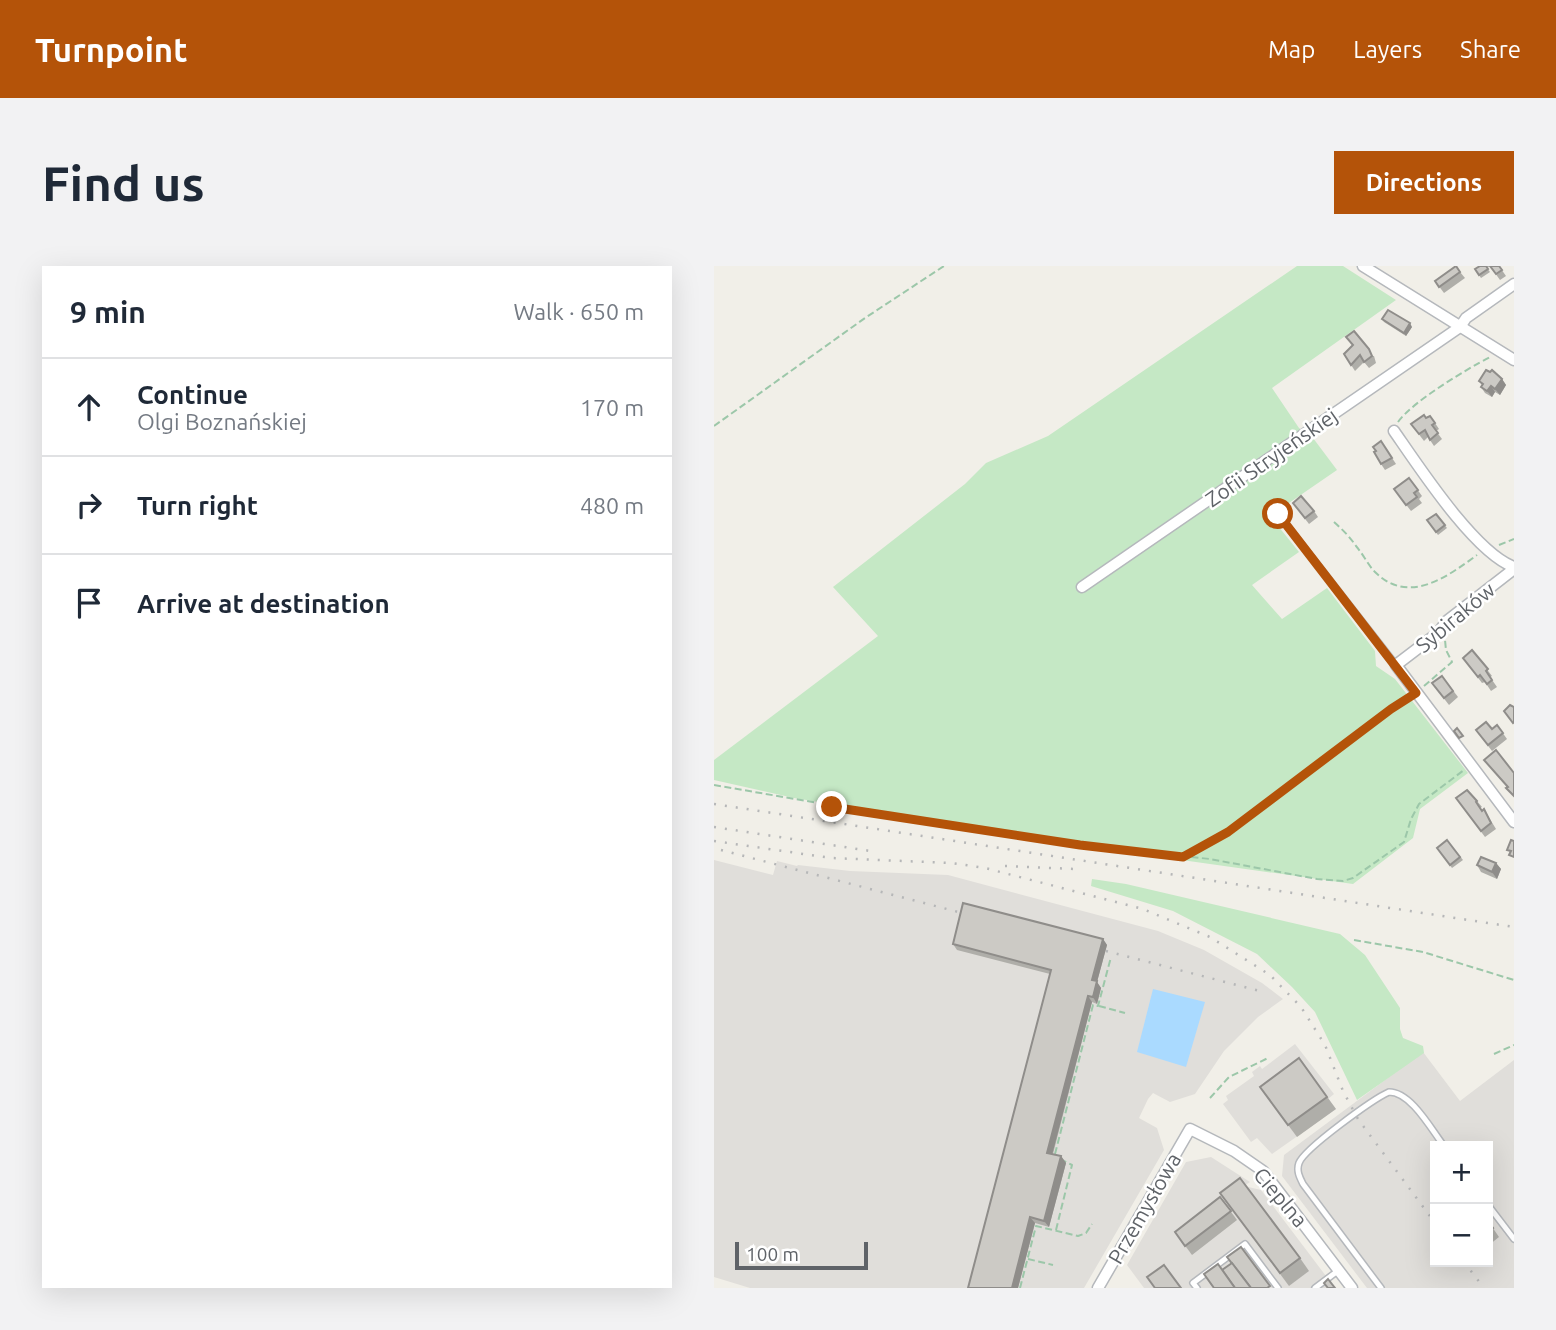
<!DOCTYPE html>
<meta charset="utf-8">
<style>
body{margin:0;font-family:Ubuntu,sans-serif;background:#f2f2f3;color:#1f2937}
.controls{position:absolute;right:21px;bottom:21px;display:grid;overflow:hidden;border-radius:0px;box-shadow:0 7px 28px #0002}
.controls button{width:63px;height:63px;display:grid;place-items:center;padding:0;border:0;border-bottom:2px solid #e0e1e3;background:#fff;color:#1f2937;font:35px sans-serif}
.scale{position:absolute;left:21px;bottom:18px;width:133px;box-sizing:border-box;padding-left:7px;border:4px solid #5f6368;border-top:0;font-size:19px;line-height:24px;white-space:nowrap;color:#5f6368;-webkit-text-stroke:5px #fff;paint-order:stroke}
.stop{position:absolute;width:21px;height:21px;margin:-16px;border:5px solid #b45309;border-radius:50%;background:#fff}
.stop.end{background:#b45309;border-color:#fff;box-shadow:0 2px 7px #0008}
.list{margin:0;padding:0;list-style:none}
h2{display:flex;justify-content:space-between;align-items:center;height:91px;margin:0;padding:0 28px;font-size:30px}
h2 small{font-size:23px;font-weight:400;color:#747a83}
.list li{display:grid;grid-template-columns:46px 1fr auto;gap:21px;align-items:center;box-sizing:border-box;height:98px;padding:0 28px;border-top:2px solid #e0e1e3}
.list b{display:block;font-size:26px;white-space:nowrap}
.list p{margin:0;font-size:23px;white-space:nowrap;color:#747a83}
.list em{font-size:23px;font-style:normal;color:#747a83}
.icon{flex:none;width:38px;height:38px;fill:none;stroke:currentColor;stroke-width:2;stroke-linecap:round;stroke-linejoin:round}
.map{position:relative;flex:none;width:800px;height:1022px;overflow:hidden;border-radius:0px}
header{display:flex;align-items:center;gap:42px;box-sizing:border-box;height:98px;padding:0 35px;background:#b45309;color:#fff}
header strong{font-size:33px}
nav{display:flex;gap:38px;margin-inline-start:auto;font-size:24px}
.intro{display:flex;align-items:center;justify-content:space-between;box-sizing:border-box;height:168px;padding:0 42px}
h1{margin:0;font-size:49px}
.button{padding:18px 32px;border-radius:0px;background:#b45309;color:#fff;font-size:24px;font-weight:700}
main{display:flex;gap:42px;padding:0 42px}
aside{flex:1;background:#fff;border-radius:0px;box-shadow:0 7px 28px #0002}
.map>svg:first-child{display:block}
.industrial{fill:#e0deda;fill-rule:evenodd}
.green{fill:#c5e8c5}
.water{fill:#aadaff}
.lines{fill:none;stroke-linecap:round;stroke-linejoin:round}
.service-casing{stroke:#b5b8bc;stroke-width:8}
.minor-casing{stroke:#b5b8bc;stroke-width:13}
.path{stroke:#9cc7a9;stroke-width:2;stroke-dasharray:7 3.5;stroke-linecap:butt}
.service{stroke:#fff;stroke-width:5}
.minor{stroke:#fff;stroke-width:10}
.rail{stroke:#b6b7b8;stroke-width:2.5;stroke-dasharray:2 9;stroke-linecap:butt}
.wall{fill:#afaea9}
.shaded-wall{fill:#8f8d8a}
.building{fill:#cccac5;stroke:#8f8d8a;stroke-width:2}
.route{stroke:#b45309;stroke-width:9}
.labels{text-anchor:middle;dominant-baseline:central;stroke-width:5;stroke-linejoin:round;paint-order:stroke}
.street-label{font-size:21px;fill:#5f6368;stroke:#fff}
</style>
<header>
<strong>Turnpoint</strong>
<nav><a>Map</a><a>Layers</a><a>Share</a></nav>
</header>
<div class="intro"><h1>Find us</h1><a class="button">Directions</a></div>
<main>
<aside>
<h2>9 min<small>Walk · 650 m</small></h2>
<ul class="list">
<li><svg class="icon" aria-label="ahead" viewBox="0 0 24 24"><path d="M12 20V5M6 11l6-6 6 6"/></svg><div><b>Continue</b><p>Olgi Boznańskiej</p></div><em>170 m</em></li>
<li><svg class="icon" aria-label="right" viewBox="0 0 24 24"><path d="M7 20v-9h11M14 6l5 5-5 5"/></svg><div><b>Turn right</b></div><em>480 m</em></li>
<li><svg class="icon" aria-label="arrive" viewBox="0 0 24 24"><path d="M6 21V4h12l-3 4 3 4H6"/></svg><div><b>Arrive at destination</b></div></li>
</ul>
</aside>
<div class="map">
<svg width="800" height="1022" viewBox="0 0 800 1022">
<rect width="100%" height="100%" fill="#f1efe8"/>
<g class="industrial">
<path d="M0 594 59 609 63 595 83 600 84 599 136 605 234 609 444 665 490 684 548 717 569 733 544 751 510 785 481 828 456 836 439 827 434 833 425 852 443 862 450 884 370 1022H36L0 1011Z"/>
<path d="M581 778 620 828 614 833 622 843 558 888 543 872 537 876 509 838 514 834 512 830 540 810 538 806 546 800 548 803Z"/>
<path d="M709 786 746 835 800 794V1022H653L568 910 570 889ZM721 880H774V996H721Z"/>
<path d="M497 891 536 916 530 920 547 924 621 1022H430L413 999 472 896Z"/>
</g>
<g class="green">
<path d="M583 0H629L682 34 558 122 585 162 599 172 623 204 556 250 585 286 538 319 568 353 613 322 661 385 662 400 681 413 754 507 706 543 699 572 639 618 411 586 80 532 0 514V494L164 370 119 321 251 218 272 197 334 170Z"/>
<path d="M378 613 412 618 626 668 651 689 686 742V763L689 772 709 780 710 787 643 834 601 746 578 721 543 688 459 645 377 620Z"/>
</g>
<path class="water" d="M439 723 491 736 472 801 423 786Z"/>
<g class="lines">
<defs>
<g id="service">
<path d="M564 248 682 399"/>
<path d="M774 939 800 973"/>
<path d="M483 1022 479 1017 531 978 564 1022"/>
<path d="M601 1022 625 1004"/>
<path d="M667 1022 589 918C586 912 582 905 585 897 590 883 659 833 675 826 697 826 717 863 730 880"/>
</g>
<g id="minor">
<path d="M649 0 800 94"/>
<path d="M680 165C705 201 761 287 800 301"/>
<path d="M800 303 733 355 724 367 682 399 800 556"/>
<path d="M368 321 746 61 752 52 800 18"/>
<path d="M384 1022 476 863 520 885 549 905 638 1022"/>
</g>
</defs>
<use href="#service" class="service-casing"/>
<use href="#minor" class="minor-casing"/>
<g class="path">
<path d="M684 156C699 135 753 103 776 91"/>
<path d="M0 160 151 52 230 0"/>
<path d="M620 256C628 263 636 271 642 280 649 288 654 299 661 306 695 340 734 310 763 289"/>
<path d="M785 279 800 273"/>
<path d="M710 420 738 396 732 384 731 374"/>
<path d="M0 519 226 558 366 579 496 593 603 613 629 615 639 612 690 576 697 553 705 538 750 504"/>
<path d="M471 590 514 566 695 432"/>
<path d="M640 674 709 686 800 714"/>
<path d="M385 740 411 747"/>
<path d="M780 788 800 779"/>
<path d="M496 832 515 811 554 792"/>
<path d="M341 888 379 739 384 740 397 691"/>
<path d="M342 964 358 899 348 894"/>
<path d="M314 993 339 999"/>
<path d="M306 1022 322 960 364 970 372 967 378 958"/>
</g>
<use href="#service" class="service"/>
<use href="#minor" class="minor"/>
<g class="rail">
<path d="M0 538 800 661"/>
<path d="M0 561 163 586"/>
<path d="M0 575 117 592 238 597 271 602 429 643 496 671 556 709 587 741 611 779 629 825 644 853 721 957"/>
<path d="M7 584 252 648"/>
<path d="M291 600 361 603"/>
<path d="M392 685 546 725"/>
<path d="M750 996 770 1022"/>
</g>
</g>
<g class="wall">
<path d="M766 0H785L792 10 786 14 776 0 773 2 776 6 767 12 761 3Z"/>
<path d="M746 6 751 12 730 27 721 15Z"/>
<path d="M668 53 698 61 692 70 670 56Z"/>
<path d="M630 88 660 90 662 97 655 102 650 96 641 105Z"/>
<path d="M788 113 792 119 786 129 781 126 778 131 771 127 767 121 768 119 765 115Z"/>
<path d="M712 152 721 157 725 163 722 165 728 173 720 180 714 171 710 175 697 158Z"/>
<path d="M667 175 682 198 671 204 667 198 662 185Z"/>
<path d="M695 212 708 230 705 233 708 237 697 245 680 223Z"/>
<path d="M579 237 600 245 604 251 595 258Z"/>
<path d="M722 248 733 262 724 269 713 254Z"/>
<path d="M758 384 778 410 776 411 783 421 777 425 771 416 768 417 749 392Z"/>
<path d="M728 410 744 431 735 439 718 417Z"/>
<path d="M783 459 793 473 778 485 762 464 778 463Z"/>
<path d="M742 532 763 535 768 541 766 542 774 550 782 563 771 571Z"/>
<path d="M733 574 749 594 738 602 723 582Z"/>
<path d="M782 597 787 603 783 613 767 606 763 599Z"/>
<path d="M389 673 393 679 383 716 387 722 383 738 378 736 339 888 347 890 352 897 335 961 321 957 304 1022H254L336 708 243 684 239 678Z"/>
<path d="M585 792 622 843 583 871 546 821Z"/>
<path d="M506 931 523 954 478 989 461 966Z"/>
<path d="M515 939 586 992 595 1005 575 1020Z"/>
<path d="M774 955 785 971 775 979 774 978Z"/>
</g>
<g class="shaded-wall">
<path d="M696 57 698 61 692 70 690 67Z"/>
<path d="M788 113 792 119 786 129 781 123Z"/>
<path d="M777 120 781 126 778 131 773 125Z"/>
<path d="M782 597 787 603 783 613 778 606Z"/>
<path d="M389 673 393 679 383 716 387 722 383 738 379 731 378 714Z"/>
<path d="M374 730 378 736 337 893 333 887Z"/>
<path d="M347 890 352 897 335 961 330 955Z"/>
<path d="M316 951 321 957 304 1022H298Z"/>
</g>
<g class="building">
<path d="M742 0 746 6 725 21 721 15Z"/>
<path d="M766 0H772L774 3 765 9 761 3Z"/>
<path d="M776 0H785L788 4 782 8Z"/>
<path d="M674 44 696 57 690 67 668 53Z"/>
<path d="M640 65 655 83 658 90 650 96 646 89 637 99 630 88 639 79 632 71Z"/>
<path d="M772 104 776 106 778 104 788 113 781 123 777 120 773 125 767 121 769 118 765 115Z"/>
<path d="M710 149 712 152 716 150 721 157 718 159 724 167 716 174 711 164 705 168 697 158Z"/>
<path d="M667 175 678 192 667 198 660 186 662 185 659 181Z"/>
<path d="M695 212 704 224 700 227 703 231 692 239 680 223Z"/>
<path d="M587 230 600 245 591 252 579 237Z"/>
<path d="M722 248 731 259 722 266 713 254Z"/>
<path d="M758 384 774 403 772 405 778 414 773 418 766 409 764 411 749 392Z"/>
<path d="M728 410 739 425 730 432 718 417Z"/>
<path d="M796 439 800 441V456L799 457 790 445Z"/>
<path d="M772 456 778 463 783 459 789 467 774 479 762 464Z"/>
<path d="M743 462 749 470 745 472 740 465Z"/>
<path d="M782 484 800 507V530L792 522 794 521 770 494Z"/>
<path d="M753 524 763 535 762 536 768 545 770 543 777 557 767 565 742 532Z"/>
<path d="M733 574 746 591 736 599 723 582Z"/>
<path d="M797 574 800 575V591L795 589 797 585 793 584Z"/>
<path d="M767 591 782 597 778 606 763 599Z"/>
<path d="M249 637 389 673 378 714 383 715 379 731 374 730 333 887 347 890 330 955 316 951 298 1022H254L337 704 239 678Z"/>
<path d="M585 792 613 831 574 859 546 821Z"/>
<path d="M526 912 586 992 566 1007 506 927Z"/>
<path d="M506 931 517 945 471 980 461 966Z"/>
<path d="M774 955 779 962 774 965Z"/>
<path d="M527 981 556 1020 553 1022H537L513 991Z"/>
<path d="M518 997 537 1022H521L508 1004Z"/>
<path d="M504 998 521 1022H500L490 1008Z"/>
<path d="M450 999 467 1022H441L433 1011Z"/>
<path d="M614 1013 621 1022H614L610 1017Z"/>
</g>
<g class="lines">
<path class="route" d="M118 541 366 579 469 591 514 566 677 443 702 427 564 248"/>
</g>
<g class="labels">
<g class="street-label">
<text transform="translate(557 191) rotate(-35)">Zofii Stryjeńskiej</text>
<text transform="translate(741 351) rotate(-40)">Sybiraków</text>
<text transform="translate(567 931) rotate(50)">Cieplna</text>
<text transform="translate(430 942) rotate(-60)">Przemysłowa</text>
</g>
</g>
</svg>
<div class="controls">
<button>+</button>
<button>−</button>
</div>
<div class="scale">100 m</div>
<div class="stop" style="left:564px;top:248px"></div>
<div class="stop end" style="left:118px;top:541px"></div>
</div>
</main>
